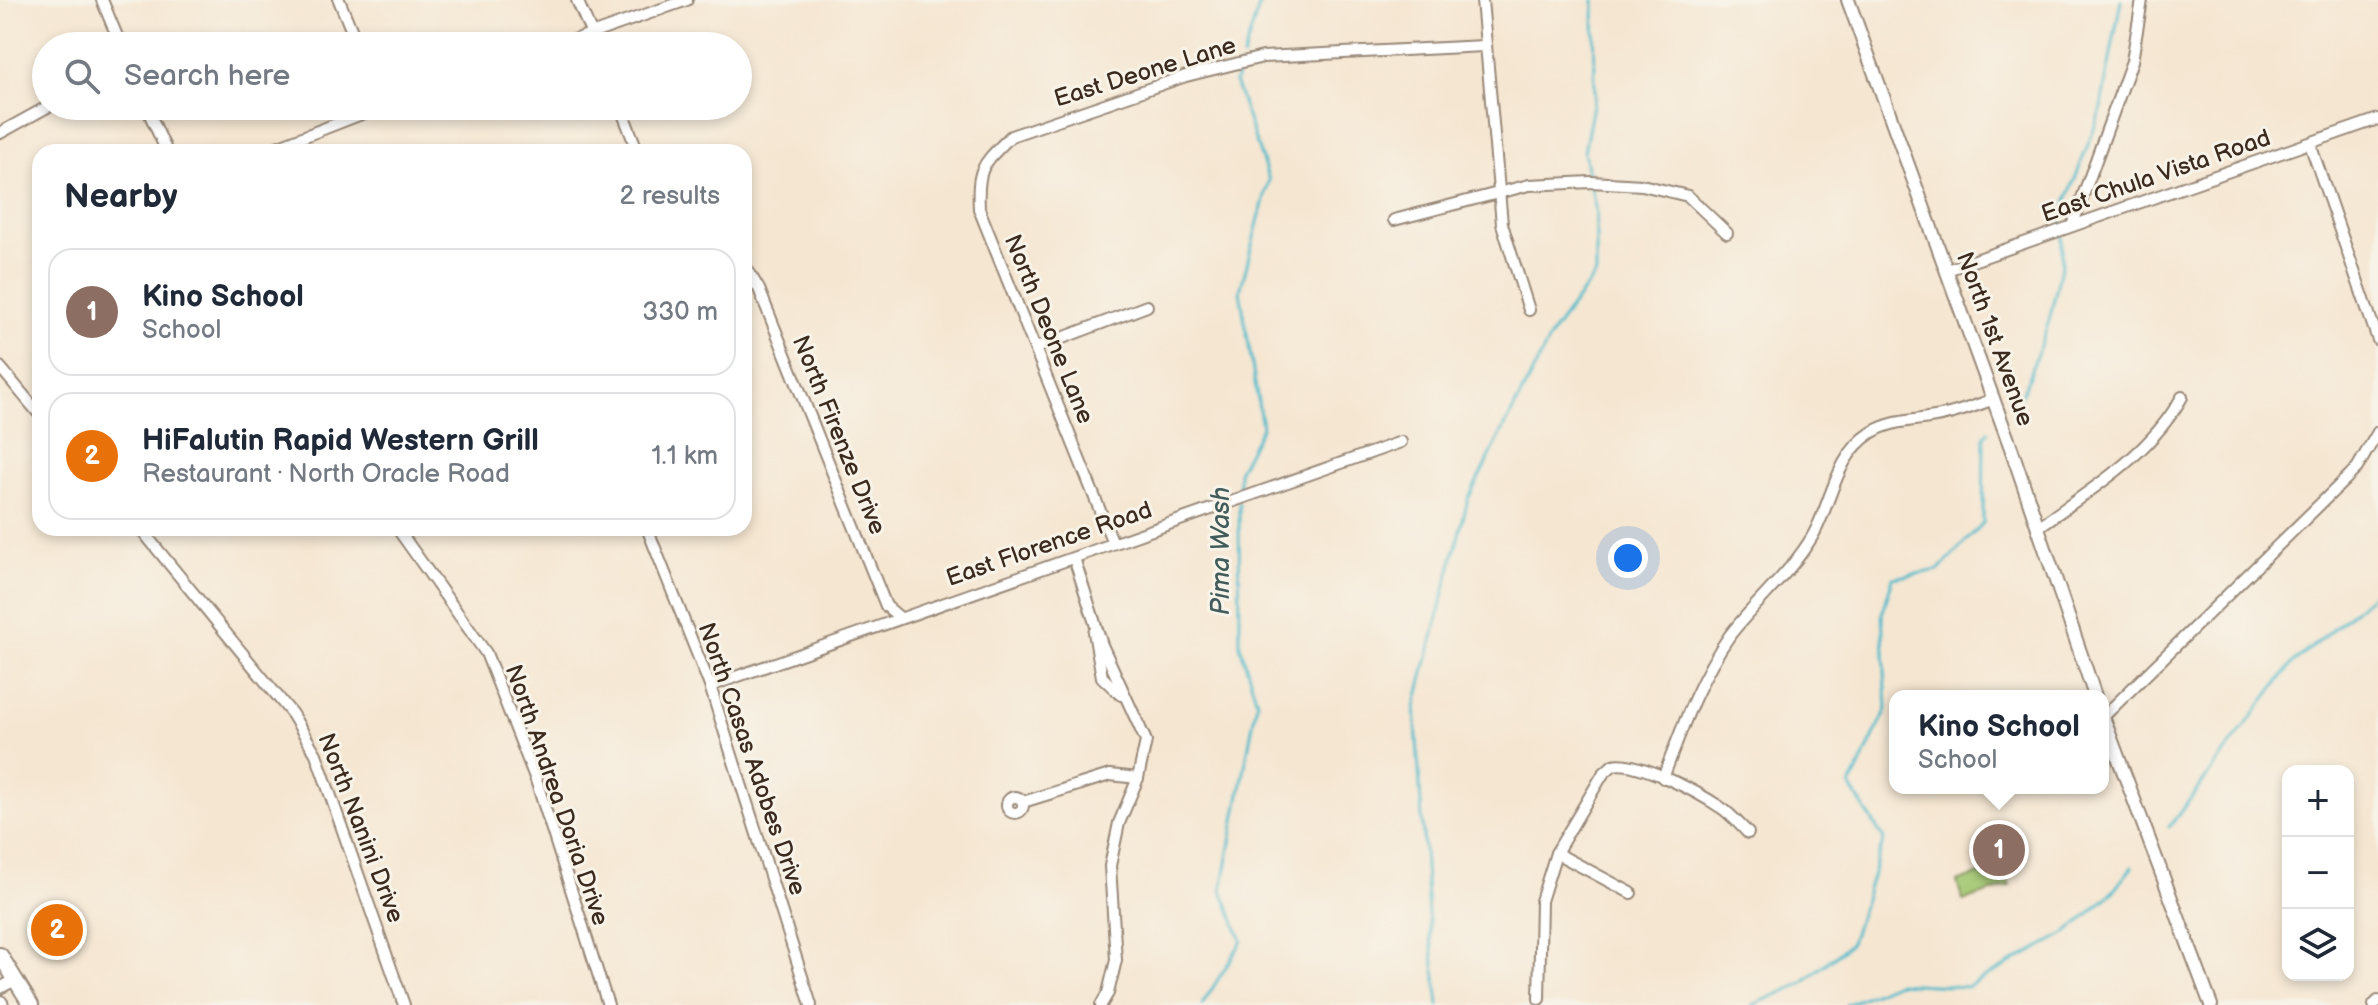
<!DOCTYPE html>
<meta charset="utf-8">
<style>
body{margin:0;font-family:"Balsamiq Sans",sans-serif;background:#f6f6f7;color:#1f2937}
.controls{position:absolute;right:24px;bottom:24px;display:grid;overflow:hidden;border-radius:16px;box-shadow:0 4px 12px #0003}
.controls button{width:72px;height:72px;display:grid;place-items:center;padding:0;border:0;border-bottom:2px solid #e0e1e3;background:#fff;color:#1f2937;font:40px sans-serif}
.you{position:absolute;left:1628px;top:558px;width:28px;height:28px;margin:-20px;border:6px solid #fff;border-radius:50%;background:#1a73e8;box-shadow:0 0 0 12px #1a73e833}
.badge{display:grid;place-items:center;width:52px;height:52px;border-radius:50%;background:#c8321e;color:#fff;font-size:26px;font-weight:700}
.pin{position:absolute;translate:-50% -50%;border:4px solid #fff;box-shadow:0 2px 8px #0006}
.popup{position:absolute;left:1889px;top:690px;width:220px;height:104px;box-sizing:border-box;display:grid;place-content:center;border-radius:16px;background:#fff;filter:drop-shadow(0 2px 6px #0005);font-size:26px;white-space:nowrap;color:#747a83}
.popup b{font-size:30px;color:#1f2937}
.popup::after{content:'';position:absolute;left:50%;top:100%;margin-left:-16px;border:16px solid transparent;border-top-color:#fff}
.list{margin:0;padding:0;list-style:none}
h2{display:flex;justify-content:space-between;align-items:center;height:104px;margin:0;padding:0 32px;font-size:34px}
h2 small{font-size:26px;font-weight:400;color:#747a83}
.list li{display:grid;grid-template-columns:52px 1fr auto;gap:24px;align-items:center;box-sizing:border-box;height:128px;margin:0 16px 16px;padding:0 16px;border:2px solid #e0e1e3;border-radius:24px}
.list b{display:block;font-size:30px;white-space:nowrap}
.list p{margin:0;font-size:26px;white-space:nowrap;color:#747a83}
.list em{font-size:26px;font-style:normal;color:#747a83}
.icon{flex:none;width:44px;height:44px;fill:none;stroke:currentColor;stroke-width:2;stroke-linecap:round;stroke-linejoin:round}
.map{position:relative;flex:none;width:2378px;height:1005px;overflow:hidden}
.search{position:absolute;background:#fff;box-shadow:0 4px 12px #0003;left:32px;top:32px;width:720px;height:88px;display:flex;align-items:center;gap:20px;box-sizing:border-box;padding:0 28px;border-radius:44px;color:#747a83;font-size:30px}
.panel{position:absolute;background:#fff;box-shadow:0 4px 12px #0003;left:32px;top:144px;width:720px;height:392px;border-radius:24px}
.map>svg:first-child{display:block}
.green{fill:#a3c872;stroke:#6f7948;stroke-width:2}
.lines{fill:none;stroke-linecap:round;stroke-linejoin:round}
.stream{stroke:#4fbacb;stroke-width:3}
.minor-casing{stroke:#988878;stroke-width:14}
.major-casing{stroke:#988878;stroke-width:16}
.highway-casing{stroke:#988878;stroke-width:18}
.minor{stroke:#fff;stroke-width:10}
.major{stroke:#fff;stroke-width:12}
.highway{stroke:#fff;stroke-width:14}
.labels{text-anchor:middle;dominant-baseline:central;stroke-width:6;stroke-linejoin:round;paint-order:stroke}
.street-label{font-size:24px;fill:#3b2a1e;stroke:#f7f3e8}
.water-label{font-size:26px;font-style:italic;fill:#425c5b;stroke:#f7f3e8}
</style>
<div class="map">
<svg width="2378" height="1005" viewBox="0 0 2378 1005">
<rect width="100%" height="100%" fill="#f7f3e8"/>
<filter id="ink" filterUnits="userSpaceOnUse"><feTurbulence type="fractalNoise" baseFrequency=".0125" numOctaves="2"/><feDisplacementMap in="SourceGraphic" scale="16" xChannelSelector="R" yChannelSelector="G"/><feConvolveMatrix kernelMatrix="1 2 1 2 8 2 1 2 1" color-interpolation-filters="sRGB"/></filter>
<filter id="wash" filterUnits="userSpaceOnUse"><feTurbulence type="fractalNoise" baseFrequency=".006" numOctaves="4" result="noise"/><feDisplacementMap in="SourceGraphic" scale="32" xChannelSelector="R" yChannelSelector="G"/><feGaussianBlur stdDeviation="1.8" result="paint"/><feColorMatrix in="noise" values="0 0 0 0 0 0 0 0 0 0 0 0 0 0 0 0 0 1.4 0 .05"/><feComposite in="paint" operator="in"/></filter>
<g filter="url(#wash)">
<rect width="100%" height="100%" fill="#f5e6d1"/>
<path class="green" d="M2002 866 2010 886 1963 901 1957 882Z"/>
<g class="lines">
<g class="stream">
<path d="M1243 57 1261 0"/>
<path d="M1589 179 1584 152 1595 95 1594 0"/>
<path d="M2016 400 2024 390 2049 321 2062 263V213L2100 113 2121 0"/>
<path d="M1239 495V470L1262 427 1240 291 1269 180 1235 82 1240 65"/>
<path d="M2169 827 2291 665 2378 590"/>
<path d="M1202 1005 1242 941 1222 890 1257 702 1240 645 1239 503"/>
<path d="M1439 1005 1428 914 1415 708 1468 499 1554 330 1596 274V214L1591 186"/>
<path d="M1753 1005 1801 984 1851 943 1884 839 1850 786 1887 709 1882 614 1893 578 1939 570 1983 523 1984 437 1988 431"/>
<path d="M1846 1005 1897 983 1967 987 2068 932 2111 894 2132 867"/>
</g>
</g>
</g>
<g filter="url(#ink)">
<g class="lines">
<defs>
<g id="minor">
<path d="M102 0 121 46"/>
<path d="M339 0 358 46"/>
<path d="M577 0 597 46"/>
<path d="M1482 0 1502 224 1529 310"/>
<path d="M557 46 687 0"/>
<path d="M146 106 167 152"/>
<path d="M620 106 638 152"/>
<path d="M0 133 49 106"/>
<path d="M2310 144 2378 340"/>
<path d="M264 152 382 106"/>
<path d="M1394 220 1529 185 1591 182 1642 185 1688 196 1727 233"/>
<path d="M2072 226 2132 61 2142 0"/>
<path d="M744 264 759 289 886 606 899 617"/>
<path d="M1947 270 2378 119"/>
<path d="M1036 348 1147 306"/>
<path d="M0 367 40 415"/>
<path d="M140 528 292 714 316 754 404 1005"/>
<path d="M397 528 486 653 536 780 608 1005"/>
<path d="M647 528 710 686 811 1005"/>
<path d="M2037 528C2091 489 2149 456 2182 397"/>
<path d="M1113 543 979 209C977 167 982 165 1011 136L1186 76 1263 57 1484 46"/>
<path d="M1074 558 1102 645 1146 741 1138 778 1119 823 1110 866 1116 960 1108 993 1101 1005"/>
<path d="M1094 632 1102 677 1121 695"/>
<path d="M710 686 1401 442"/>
<path d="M2103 717 2357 468 2378 432"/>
<path d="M1613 765C1636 759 1699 793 1720 807 1730 813 1739 824 1748 833"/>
<path d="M1663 778C1682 728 1699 679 1730 635 1756 601 1790 574 1812 537 1832 503 1835 456 1871 433 1891 420 1913 421 1935 417 1955 414 1975 406 1994 399"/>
<circle cx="1015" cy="805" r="8"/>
<path d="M1023 802 1110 775 1138 778"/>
<path d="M1556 853 1631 893"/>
<path d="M0 988 15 980"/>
<path d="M1539 999 1541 901 1556 853 1603 774 1613 765"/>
<path d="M2374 1005 2378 1001"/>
</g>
<g id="major">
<path d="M1848 0 2011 448 2095 696"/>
<path d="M2103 717 2211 1005"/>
</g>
<g id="highway">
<path d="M0 955 31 1005"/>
<path d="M0 1003 1 1005"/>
</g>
</defs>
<use href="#minor" class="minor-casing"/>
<use href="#major" class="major-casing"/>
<use href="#highway" class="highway-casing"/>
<use href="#minor" class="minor"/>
<use href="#major" class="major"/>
<use href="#highway" class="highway"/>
</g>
</g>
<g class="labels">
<g class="street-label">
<text transform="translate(1145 72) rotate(-17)">East Deone Lane</text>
<text transform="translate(2156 176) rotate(-19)">East Chula Vista Road</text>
<text transform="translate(1049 329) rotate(68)">North Deone Lane</text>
<text transform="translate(1995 339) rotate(70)">North 1st Avenue</text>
<text transform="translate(839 435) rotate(68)">North Firenze Drive</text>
<text transform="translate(1049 544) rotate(-19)">East Florence Road</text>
<text transform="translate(752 759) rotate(71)">North Casas Adobes Drive</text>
<text transform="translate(557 795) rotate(71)">North Andrea Doria Drive</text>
<text transform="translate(361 828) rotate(69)">North Nanini Drive</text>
</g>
<g class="water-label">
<text transform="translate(1221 551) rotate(-90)">Pima Wash</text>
</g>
</g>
</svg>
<div class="controls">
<button>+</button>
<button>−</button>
<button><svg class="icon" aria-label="layers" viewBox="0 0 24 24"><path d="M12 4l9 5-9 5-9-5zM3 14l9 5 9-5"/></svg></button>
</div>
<div class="you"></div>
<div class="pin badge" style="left:1999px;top:850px;background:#8d6e63">1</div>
<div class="popup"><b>Kino School</b>School</div>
<div class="pin badge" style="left:57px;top:930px;background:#e8710a">2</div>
<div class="search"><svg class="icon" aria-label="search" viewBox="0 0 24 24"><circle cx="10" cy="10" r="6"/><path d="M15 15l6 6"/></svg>Search here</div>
<section class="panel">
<h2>Nearby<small>2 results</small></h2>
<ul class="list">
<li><span class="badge" style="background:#8d6e63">1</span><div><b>Kino School</b><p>School</p></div><em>330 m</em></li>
<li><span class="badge" style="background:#e8710a">2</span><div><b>HiFalutin Rapid Western Grill</b><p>Restaurant · North Oracle Road</p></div><em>1.1 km</em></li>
</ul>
</section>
</div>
